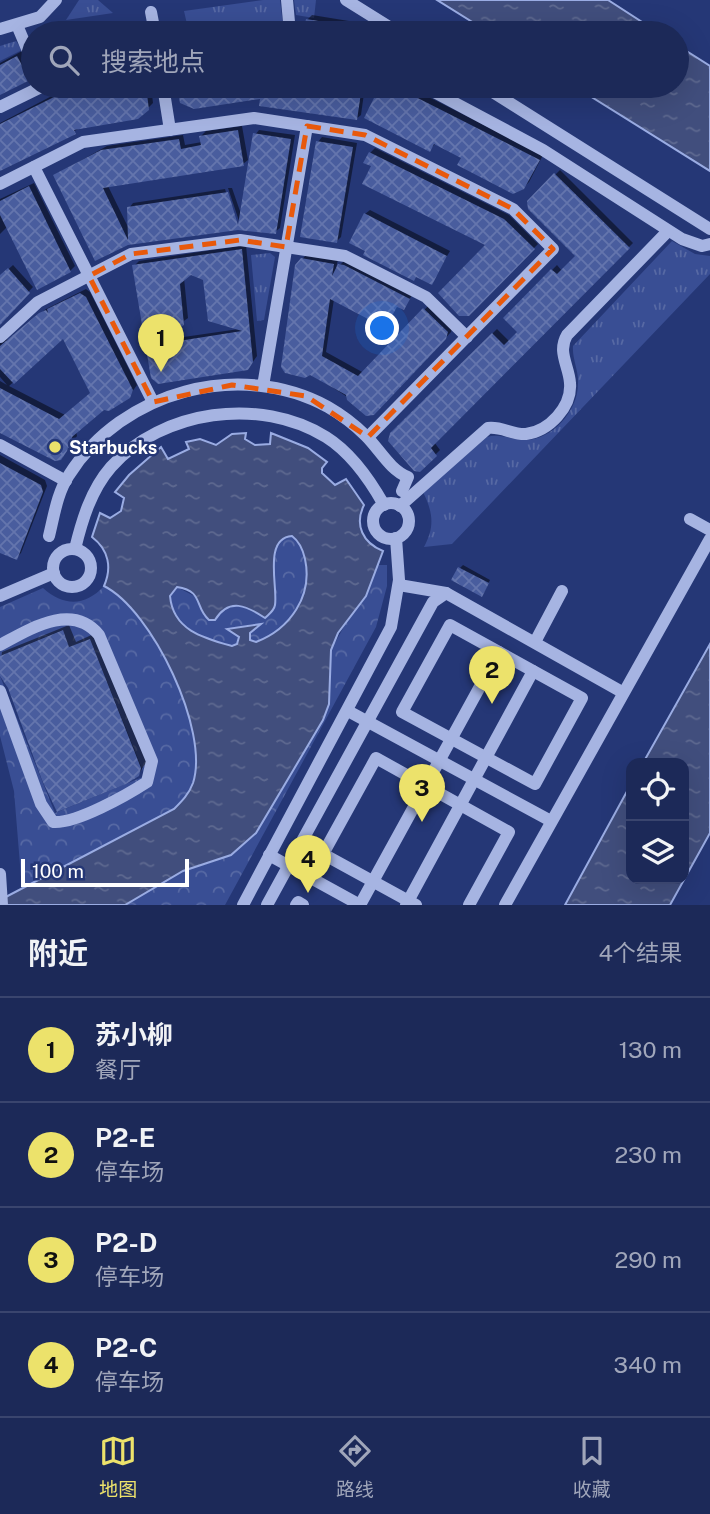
<!DOCTYPE html>
<html lang="zh">
<meta charset="utf-8">
<style>
body{margin:0;font-family:"Public Sans","Noto Sans SC",sans-serif;background:#293561;color:#f1f3f6}
.controls{position:absolute;right:21px;bottom:21px;display:grid;overflow:hidden;border-radius:14px;box-shadow:0 7px 28px #0002}
.controls button{width:63px;height:63px;display:grid;place-items:center;padding:0;border:0;border-bottom:2px solid #3a456e;background:#1c2958;color:#f1f3f6;font:35px sans-serif}
.scale{position:absolute;left:21px;bottom:18px;width:168px;box-sizing:border-box;padding-left:7px;border:4px solid #fff;border-top:0;font-size:19px;line-height:24px;white-space:nowrap;color:#fff;-webkit-text-stroke:5px #253776;paint-order:stroke}
.you{position:absolute;left:383px;top:329px;width:24px;height:24px;margin:-18px;border:5px solid #fff;border-radius:50%;background:#1a73e8;box-shadow:0 0 0 10px #1a73e833}
.badge{display:grid;place-items:center;width:46px;height:46px;border-radius:50%;background:#ece26b;color:#111;font-size:23px;font-weight:700}
.pin{position:absolute;translate:-50% -58px;filter:drop-shadow(0 2px 4px #0008)}
.pin::after{content:'';position:absolute;top:37px;width:24px;height:21px;background:inherit;clip-path:polygon(0 0,100% 0,50% 100%)}
.list{margin:0;padding:0;list-style:none}
h2{display:flex;justify-content:space-between;align-items:center;height:91px;margin:0;padding:0 28px;font-size:30px}
h2 small{font-size:23px;font-weight:400;color:#a0a6ba}
.list li{display:grid;grid-template-columns:46px 1fr auto;gap:21px;align-items:center;box-sizing:border-box;height:105px;padding:0 28px;border-top:2px solid #3a456e}
.list b{display:block;font-size:26px;white-space:nowrap}
.list p{margin:0;font-size:23px;white-space:nowrap;color:#a0a6ba}
.list em{font-size:23px;font-style:normal;color:#a0a6ba}
.icon{flex:none;width:38px;height:38px;fill:none;stroke:currentColor;stroke-width:2;stroke-linecap:round;stroke-linejoin:round}
.map{position:relative;flex:none;width:710px;height:905px;overflow:hidden}
.search{position:absolute;background:#1c2958;box-shadow:0 7px 28px #0002;left:21px;right:21px;top:21px;height:77px;display:flex;align-items:center;gap:18px;box-sizing:border-box;padding:0 24px;border-radius:38px;color:#a0a6ba;font-size:26px}
.sheet{height:511px;background:#1c2958}
nav{display:flex;justify-content:space-around;align-items:center;box-sizing:border-box;height:98px;border-top:2px solid #3a456e;background:#1c2958;font-size:19px;color:#a0a6ba}
nav a{display:grid;justify-items:center;gap:4px}
nav .on{color:#ece26b}
.map>svg:first-child{display:block}
.grass{fill:url(#grass-tufts)}
.forest{fill:url(#forest-crowns)}
.water{fill:url(#water-ripples);stroke:#9aace3;stroke-width:2;fill-rule:evenodd}
.shadow{fill:#0007;fill-rule:evenodd}
.building{fill:url(#building-cross-hatch);fill-rule:evenodd}
.lines{fill:none;stroke-linecap:round;stroke-linejoin:round}
.minor{stroke:#a6b4e2;stroke-width:12}
.marked{fill:none;stroke:#e8590c;stroke-width:5;stroke-dasharray:14 9;stroke-linejoin:round}
.poi-dot{fill:#ece26b;stroke:#253776;stroke-width:2.5}
.labels{text-anchor:middle;dominant-baseline:central;stroke-width:5;stroke-linejoin:round;paint-order:stroke}
.poi-label{font-size:18px;font-weight:bold;fill:#fff;stroke:#253776;text-anchor:start}
</style>
<div class="map">
<svg width="710" height="905" viewBox="0 0 710 905">
<defs>
<pattern id="grass-tufts" width="24" height="20" patternUnits="userSpaceOnUse" patternTransform="scale(1.75)"><rect width="24" height="20" fill="#394e94"/><path d="M3 7l-1-3M5 7V3M7 7l1-3M15 17l-1-3M17 17v-4M19 17l1-3" fill="none" stroke="#5769a4"/></pattern>
<pattern id="forest-crowns" width="20" height="18" patternUnits="userSpaceOnUse" patternTransform="scale(1.75)"><rect width="20" height="18" fill="#394e94"/><path d="M2 6a3 3 0 1 1 6 0M12 15a3 3 0 1 1 6 0" fill="none" stroke="#5769a4"/></pattern>
<pattern id="water-ripples" width="26" height="14" patternUnits="userSpaceOnUse" patternTransform="scale(1.75)"><rect width="26" height="14" fill="#414e7d"/><path d="M2 4q2-2 4 0t4 0M15 11q2-2 4 0t4 0" fill="none" stroke="#5e6990"/></pattern>
<pattern id="building-cross-hatch" width="8" height="8" patternUnits="userSpaceOnUse" patternTransform="scale(1.75)"><rect width="8" height="8" fill="#495d9e"/><path d="M0 0l8 8M0 8l8-8" fill="none" stroke="#6475ad"/></pattern>
</defs>
<rect width="100%" height="100%" fill="#253776"/>
<g class="grass">
<path d="M79 0H98L113 13 66 20Z"/>
<path d="M263 0H280L284 33H215L213 21 187 24 184 11Z"/>
<path d="M294 0H316L314 18 296 15Z"/>
<path d="M16 41 22 50 0 61V46Z"/>
<path d="M672 241 695 254 710 256V274L452 544 424 547C435 527 433 512 423 492L487 437C500 433 512 440 525 440 552 440 578 411 578 384 579 371 572 359 573 346Z"/>
<path d="M270 253 275 257 264 320 257 321 251 255Z"/>
</g>
<g class="forest">
<path d="M292 536C300 542 303 550 305 559 313 596 290 629 256 642L250 640V633L256 629 253 624 229 629 239 637 237 644 232 646C203 638 173 630 170 596L177 587 198 598 204 616 236 605 251 609 275 604C274 586 265 538 292 536Z"/>
<path d="M378 565H387V586L376 627 225 905H125L183 871 216 861 269 812 323 720 329 704 331 650Z"/>
<path d="M104 586C152 610 210 731 193 783 189 794 182 801 174 809L22 889 14 791 0 736V676L55 813 145 776 90 639 69 647 62 630 0 656V607L43 588C63 606 85 607 104 586Z"/>
</g>
<g class="water">
<path d="M437 0H608L659 33H490Z"/>
<path d="M677 45 710 66V171L574 86H677Z"/>
<path d="M246 433 245 439 255 445 270 444 271 433 308 448 327 462 322 468V473L335 485 346 479 364 505C354 525 363 543 383 551L366 596 338 633 331 650 329 704 323 720 256 833 231 855 183 871 125 905H0V900L174 809C182 801 189 794 193 783 210 731 152 610 104 586 112 568 109 550 92 537L100 513 110 518 121 511 124 498 115 492 129 475 161 447 168 459 189 449 186 442 200 439 216 445 232 434ZM292 536C300 542 303 550 305 559 313 596 290 629 256 642L250 640V633L261 624 227 629 239 637 237 644 232 646C203 638 173 630 170 596L177 587C204 591 194 607 209 620H215C229 597 247 606 265 618 269 614 274 611 275 605 278 587 263 538 292 536Z"/>
<path d="M710 644V833L670 905H565L631 784V879H684V763H643Z"/>
</g>
<g class="shadow">
<path d="M312 15 355 22 354 33H305L307 20Z"/>
<path d="M207 23 209 33H186L194 25Z"/>
<path d="M24 50 33 75 0 93V63Z"/>
<path d="M71 86H151L153 103 148 108 80 128 0 170V123Z"/>
<path d="M264 86H365L361 115 356 119 261 105Z"/>
<path d="M382 86H407L543 155 529 182 523 188 436 143 430 149 366 117Z"/>
<path d="M242 126 248 160 243 164 108 186 129 229V208L133 203 225 189 237 227H241L228 188H232L242 217 255 135 259 130 295 135 280 228 275 232 238 228 128 244 55 175 107 146 183 135 185 145 202 142 201 136 206 131Z"/>
<path d="M322 137 357 143 341 237 337 241 318 142Z"/>
<path d="M375 148 509 215 538 244 468 314 488 245 374 165 370 153Z"/>
<path d="M560 170 633 243 434 442 440 450 420 470 391 434 497 329 510 342 520 332 505 318 557 265 562 271 577 256 529 201Z"/>
<path d="M34 183 75 266 70 271 8 226 0 234V199Z"/>
<path d="M370 210 450 251 431 283 365 214Z"/>
<path d="M246 245 257 356 252 363 159 382 134 266 139 261ZM190 273 205 279 239 329 156 341 188 318 184 278Z"/>
<path d="M307 254 338 259 336 269 344 261 413 294 403 308 398 305 385 326 334 299 326 352 364 373 429 305 452 327 451 332 374 414 310 373 296 266Z"/>
<path d="M13 265 33 287 0 322V277Z"/>
<path d="M86 289 90 292 137 385 129 396 103 409 76 431 77 436 61 458 0 431V381L7 385 0 377V339L12 340 46 309ZM64 337 92 392 65 415 9 386Z"/>
<path d="M0 455 45 480 47 486 21 553 16 558 0 551Z"/>
<path d="M463 565 490 580 484 592 460 568Z"/>
<path d="M69 625 76 642 96 633 147 761 138 775 10 687 0 668 2 652Z"/>
</g>
<g class="building">
<path d="M306 19 362 28V33H303Z"/>
<path d="M17 56 30 80 0 95V65Z"/>
<path d="M69 86H146L149 110 138 119 74 130 76 134 0 171V124L70 89Z"/>
<path d="M177 86H362L357 120 259 106 260 99 194 109 180 103Z"/>
<path d="M380 86H394L540 160 524 189 513 194 457 165 461 158 434 144 430 152 364 118Z"/>
<path d="M238 130 244 166 103 188 128 240 127 207 228 192 238 225 253 133 291 139 276 234 238 230 128 245 95 261 53 175 101 150 179 139 181 149 201 145 199 136Z"/>
<path d="M316 141 353 147 337 243 300 237Z"/>
<path d="M369 152 504 219 535 249 469 316H459L438 293 485 245 362 184 371 166 363 163Z"/>
<path d="M554 173 630 248 431 448 437 456 420 472 414 471 388 441 390 433 492 333 504 345 517 332 503 318 551 269 557 274 575 256 528 209 527 201Z"/>
<path d="M29 186 71 272 37 290 0 215V201Z"/>
<path d="M364 213 447 256 432 285 416 277 414 281 363 255 365 251 349 243Z"/>
<path d="M242 249 253 362 248 370 158 384 151 378 132 265ZM191 275 203 280 208 321 242 331 153 345 184 325 180 284Z"/>
<path d="M301 258 334 264 332 276 338 264 344 265 410 299 404 310 397 307 385 328 330 299 322 356 358 376 423 308 448 332 446 339 374 415 366 416 347 400 346 395 310 375 305 378 285 373 281 367 295 265Z"/>
<path d="M8 268 30 293 0 325V275Z"/>
<path d="M80 293 86 297 133 390 130 398 109 411 104 410 72 437 73 442 61 460 55 461 0 433V388L59 419 90 393 63 339 14 384 0 369V346L39 313 46 310 48 313 47 309Z"/>
<path d="M0 463 41 485 43 492 17 560 0 553Z"/>
<path d="M458 567 489 583 482 597 451 580Z"/>
<path d="M63 630 69 647 90 639 141 768 139 776 126 784 57 812 42 780 8 688 0 676V656Z"/>
</g>
<g class="lines">
<g class="minor">
<path d="M287 0 290 33"/>
<path d="M346 0 399 33"/>
<path d="M151 12 155 33"/>
<path d="M17 25 33 63"/>
<path d="M0 29 40 17 56 0"/>
<path d="M163 86 170 130"/>
<path d="M423 86 543 150 682 239 702 246 710 244"/>
<path d="M483 86 710 229"/>
<path d="M0 107 43 86"/>
<path d="M34 167 153 402"/>
<path d="M0 184 83 142 254 118 365 135 513 209 553 249 368 437"/>
<path d="M0 337 38 302 131 254 240 240 345 256 426 297 467 337"/>
<path d="M263 386 307 126"/>
<path d="M0 445 66 481"/>
<circle cx="391" cy="521" r="18"/>
<path d="M400 506 488 428C501 426 513 435 526 434 549 431 572 407 570 383 569 366 557 352 567 335L668 231"/>
<path d="M690 519 710 530"/>
<path d="M49 536C54 516 57 493 69 475 122 391 240 359 328 407 342 415 355 425 366 436 380 450 390 470 408 477L402 491"/>
<path d="M75 549C82 520 91 490 111 467 162 410 260 396 326 437 350 452 370 480 384 505"/>
<circle cx="72" cy="568" r="19"/>
<path d="M399 585 446 593 622 692"/>
<path d="M0 596 54 573"/>
<path d="M450 625 582 698 535 784 402 712Z"/>
<path d="M535 642 562 591"/>
<path d="M0 645C30 629 72 602 99 635L152 761 147 782C127 795 76 824 53 822L41 804 0 691"/>
<path d="M348 711 551 821"/>
<path d="M269 855 360 905"/>
<path d="M0 874 2 905"/>
<path d="M243 905 391 627 399 580 396 538"/>
<path d="M267 905 433 602 446 593"/>
<path d="M296 905 298 902 303 905"/>
<path d="M360 905 499 652"/>
<path d="M406 905 533 671"/>
<path d="M416 905 323 854 376 758 509 832 469 905"/>
<path d="M505 905 710 539"/>
</g>
</g>
<path class="marked" d="M307 126 365 135 513 209 553 249 368 437 306 396 232 385 153 402 89 276 131 254 240 240 286 247Z"/>
<circle class="poi-dot" cx="55" cy="447" r="7"/>
<g class="labels">
<g class="poi-label">
<text x="69" y="447">Starbucks</text>
</g>
</g>
</svg>
<div class="controls">
<button><svg class="icon" aria-label="locate" viewBox="0 0 24 24"><circle cx="12" cy="12" r="6"/><path d="M12 2v4M12 18v4M2 12h4M18 12h4"/></svg></button>
<button><svg class="icon" aria-label="layers" viewBox="0 0 24 24"><path d="M12 4l9 5-9 5-9-5zM3 14l9 5 9-5"/></svg></button>
</div>
<div class="scale">100 m</div>
<div class="you"></div>
<div class="pin badge" style="left:161px;top:372px">1</div>
<div class="pin badge" style="left:492px;top:704px">2</div>
<div class="pin badge" style="left:422px;top:822px">3</div>
<div class="pin badge" style="left:308px;top:893px">4</div>
<div class="search"><svg class="icon" aria-label="search" viewBox="0 0 24 24"><circle cx="10" cy="10" r="6"/><path d="M15 15l6 6"/></svg>搜索地点</div>
</div>
<section class="sheet">
<h2>附近<small>4个结果</small></h2>
<ul class="list">
<li><span class="badge">1</span><div><b>苏小柳</b><p>餐厅</p></div><em>130 m</em></li>
<li><span class="badge">2</span><div><b>P2-E</b><p>停车场</p></div><em>230 m</em></li>
<li><span class="badge">3</span><div><b>P2-D</b><p>停车场</p></div><em>290 m</em></li>
<li><span class="badge">4</span><div><b>P2-C</b><p>停车场</p></div><em>340 m</em></li>
</ul>
</section>
<nav>
<a class="on"><svg class="icon" aria-label="map" viewBox="0 0 24 24"><path d="M3 6l6-2 6 2 6-2v14l-6 2-6-2-6 2zM9 4v14M15 6v14"/></svg>地图</a>
<a><svg class="icon" aria-label="directions" viewBox="0 0 24 24"><path d="M12 3l9 9-9 9-9-9zM9 14v-3h6M13 9l2 2-2 2"/></svg>路线</a>
<a><svg class="icon" aria-label="saved" viewBox="0 0 24 24"><path d="M7 4h10v16l-5-4-5 4z"/></svg>收藏</a>
</nav>
